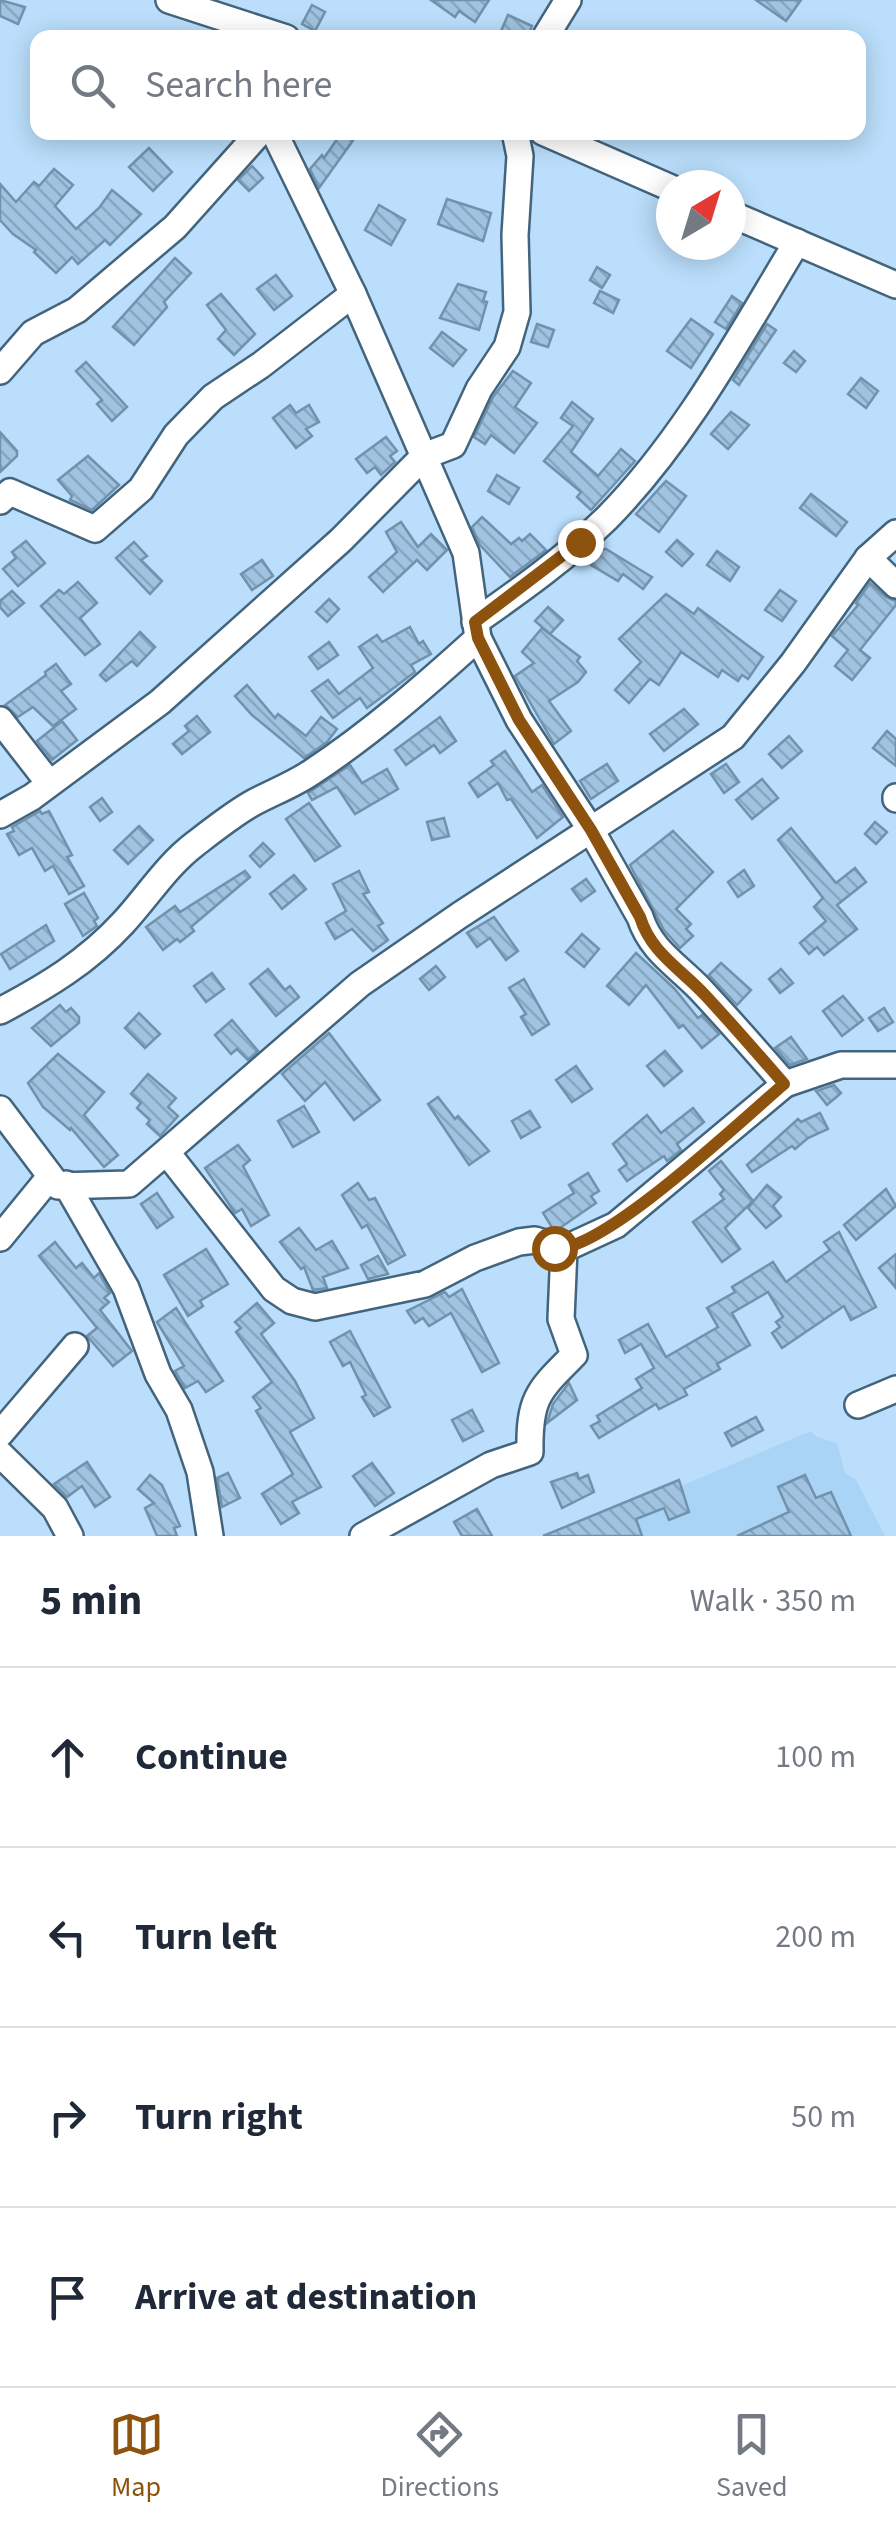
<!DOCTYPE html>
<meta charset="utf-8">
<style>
body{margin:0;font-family:"Source Sans 3",sans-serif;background:#f2f2f3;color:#1f2937}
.compass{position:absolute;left:656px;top:170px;width:90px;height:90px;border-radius:50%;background:#fff;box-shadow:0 5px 25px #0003;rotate:38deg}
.stop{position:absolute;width:30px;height:30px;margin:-22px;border:8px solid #8d520e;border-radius:50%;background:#fff}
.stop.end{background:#8d520e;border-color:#fff;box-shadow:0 2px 10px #0008}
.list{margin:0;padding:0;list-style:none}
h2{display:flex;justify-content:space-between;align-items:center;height:130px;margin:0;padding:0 40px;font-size:42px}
h2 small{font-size:32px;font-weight:400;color:#747a83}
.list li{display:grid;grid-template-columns:65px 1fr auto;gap:30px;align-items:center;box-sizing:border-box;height:180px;padding:0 40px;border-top:2px solid #e0e1e3}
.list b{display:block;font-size:38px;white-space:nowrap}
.list em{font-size:32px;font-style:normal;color:#747a83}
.icon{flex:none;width:55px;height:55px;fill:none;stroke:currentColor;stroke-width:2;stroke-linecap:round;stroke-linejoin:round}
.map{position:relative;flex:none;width:896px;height:1536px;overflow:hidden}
.search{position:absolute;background:#fff;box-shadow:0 5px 25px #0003;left:30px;right:30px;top:30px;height:110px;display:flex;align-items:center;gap:25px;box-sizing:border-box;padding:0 35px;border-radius:20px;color:#747a83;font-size:38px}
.sheet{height:850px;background:#fff}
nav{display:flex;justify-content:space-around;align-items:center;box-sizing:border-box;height:140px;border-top:2px solid #e0e1e3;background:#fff;font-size:28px;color:#747a83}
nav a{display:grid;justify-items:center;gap:5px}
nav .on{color:#8d520e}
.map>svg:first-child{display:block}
.built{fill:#a9d4f6}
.building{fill:url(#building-back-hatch);stroke:#7092ad;stroke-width:2.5}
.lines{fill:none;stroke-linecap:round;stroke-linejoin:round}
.minor-casing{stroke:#43647d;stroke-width:30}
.minor{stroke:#fff;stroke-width:25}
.route{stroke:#8d520e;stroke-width:12}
</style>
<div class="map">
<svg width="896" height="1536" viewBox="0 0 896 1536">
<defs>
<pattern id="building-back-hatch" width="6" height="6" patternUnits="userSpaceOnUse" patternTransform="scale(2.5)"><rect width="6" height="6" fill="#9fc3e0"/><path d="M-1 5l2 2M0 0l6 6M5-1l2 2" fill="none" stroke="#87a6c0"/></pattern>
</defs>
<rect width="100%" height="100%" fill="#badefb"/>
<path class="built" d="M811 1431 817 1437 837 1443 845 1473 856 1480 885 1536H563Z"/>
<g class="building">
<path d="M0 0 25 7 18 24 0 16Z"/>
<path d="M431 0H489L475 22 459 11 455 17Z"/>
<path d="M756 0H801L786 21Z"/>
<path d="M312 5 325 12 315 31 302 24Z"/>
<path d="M508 15 532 26 527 38H498Z"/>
<path d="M342 132H359L319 188 310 169 322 155 324 158Z"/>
<path d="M149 148 172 172 153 191 129 167Z"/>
<path d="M252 166 263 178 249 191 238 180Z"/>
<path d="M54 169 73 185 55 206 76 229 99 208 112 190 141 214 110 245 105 240 78 264 72 257 56 273 34 252 36 250 13 234 0 220V184L16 202 34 182 39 186Z"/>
<path d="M447 199 491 213 483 241 438 224Z"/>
<path d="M379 205 405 220 391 245 365 230Z"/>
<path d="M175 258 191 273 164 302 167 307 134 345 113 327Z"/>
<path d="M597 267 610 275 602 288 590 280Z"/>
<path d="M276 275 292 296 274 310 257 289Z"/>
<path d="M458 284 486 292 483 301 487 302 479 330 440 318Z"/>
<path d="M600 291 619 300 613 313 594 303Z"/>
<path d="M221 294 255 334 234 355 218 339 226 330 207 305Z"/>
<path d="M732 296 742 303 726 329 715 322Z"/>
<path d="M691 319 713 334 691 368 667 351Z"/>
<path d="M537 324 554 330 548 347 531 342Z"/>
<path d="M767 324 776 330 739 385 733 380Z"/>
<path d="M442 332 466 350 453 366 430 348Z"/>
<path d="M794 351 805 361 796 372 784 363Z"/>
<path d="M86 362 127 407 112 421 97 404 102 400 76 371Z"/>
<path d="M513 371 531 383 515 407 537 423 514 453 491 435 485 444 474 437 493 397Z"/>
<path d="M861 378 878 391 866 408 848 394Z"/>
<path d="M572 402 593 419 571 452 598 476 621 449 635 461 591 510 577 497 581 492 544 461 573 426 561 418Z"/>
<path d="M290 405 296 413 309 405 319 422 306 429 312 436 296 448 273 418Z"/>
<path d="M731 412 749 425 728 449 711 434Z"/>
<path d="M0 432 17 451V456L0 472Z"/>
<path d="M386 437 397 451 390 456 395 462 381 475 375 467 367 473 356 459Z"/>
<path d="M88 456 119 485 92 510 70 500 72 496 58 480Z"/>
<path d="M497 475 519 488 509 504 488 491Z"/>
<path d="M666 481 686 496 659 532 636 514Z"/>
<path d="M811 494 847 522 836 536 800 508Z"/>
<path d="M482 517 511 544 519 538 522 541 530 534 546 550 510 577 480 545 472 527Z"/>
<path d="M401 522 418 547 431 534 447 550 427 570 417 560 383 592 369 577 397 552 386 532Z"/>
<path d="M677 540 693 554 682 566 666 552Z"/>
<path d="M26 541 45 563 18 586 3 569 16 558 12 552Z"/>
<path d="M134 542 147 556 141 560 162 581 150 594 116 558Z"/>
<path d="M600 549H606L652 577 643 589 623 574 618 581 591 565Z"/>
<path d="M717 551 739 567 730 581 707 565Z"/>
<path d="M262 560 273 576 252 590 241 574Z"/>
<path d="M78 582 97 603 80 618 100 644 85 655 41 606 59 590 64 594Z"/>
<path d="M870 583 886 597 896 601V605L860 650 870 658 852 680 835 666 848 650 832 636 858 605 856 603Z"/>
<path d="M780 590 796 601 782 621 765 610Z"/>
<path d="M12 591 24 603 8 616 0 607V601Z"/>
<path d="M666 594 694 614 698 608 763 657 748 679 742 675 738 681 722 670 718 677 681 652 659 685 650 679 629 703 615 690 641 662 619 639Z"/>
<path d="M329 599 339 609 327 622 316 612Z"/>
<path d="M548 607 563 620 550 634 535 621Z"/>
<path d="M410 627 419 644 423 641 431 654 411 665 415 672 367 708 360 698 333 718 312 691 328 680 339 694 373 668 359 647 377 635 382 642Z"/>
<path d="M542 628 580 657 577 661 586 672 578 682 549 701 571 731 554 744 515 676 534 663 522 652Z"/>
<path d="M140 632 155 647 137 666 132 661 106 681 100 675Z"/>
<path d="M329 642 338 655 318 669 309 657Z"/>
<path d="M56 664 71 684 61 691 76 709 53 726 33 707 18 717 5 705 46 675 45 672Z"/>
<path d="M247 685 275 718 278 714 306 736 321 717 337 729 327 742 304 758 252 715 235 696Z"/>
<path d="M684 709 698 724 664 751 650 734Z"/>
<path d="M197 716 210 732 182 754 173 744 189 731 185 726Z"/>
<path d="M440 717 456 741 440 753 434 745 406 765 395 750Z"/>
<path d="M62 721 77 740 52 760 37 741Z"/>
<path d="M887 731 896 739V766L873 748Z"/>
<path d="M789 736 802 751 782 768 769 754Z"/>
<path d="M505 751 532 792 542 785 563 817 537 838 511 799 507 800 498 783 478 797 469 783 494 765 491 761Z"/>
<path d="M607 764 618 781 591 799 580 781Z"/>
<path d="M726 764 739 782 724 793 711 774Z"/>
<path d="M350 765 362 783 387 769 398 789 355 814 337 787 312 800 308 793Z"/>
<path d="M762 779 778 798 752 819 736 800Z"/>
<path d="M102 798 112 812 100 821 90 807Z"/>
<path d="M309 803 340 846 315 861 286 819Z"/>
<path d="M40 811 42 814 49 811 72 855 67 857 84 886 69 894 53 866 45 871 32 848 19 855 7 834 14 831 12 827Z"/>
<path d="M444 818 449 836 432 840 427 822Z"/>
<path d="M875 822 887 832 876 844 865 834Z"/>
<path d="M139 826 153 840 128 864 114 850Z"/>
<path d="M791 828 836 883 855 868 866 882 837 905 857 929 824 955 817 947 809 954 800 943 826 921 814 907 823 898 778 840Z"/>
<path d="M673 831 713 872 676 909 691 924 686 929 693 936 680 948 664 930 630 865Z"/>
<path d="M263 843 274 854 260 867 250 856Z"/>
<path d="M744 870 754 886 738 897 728 882Z"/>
<path d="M245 871 250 877 191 927 194 931 180 942 177 939 163 950 146 927 175 906 180 912Z"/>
<path d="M359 871 369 892 363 894 383 923 378 926 388 940 373 951 352 929 335 939 326 923 346 911 333 884Z"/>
<path d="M294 875 306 889 282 909 270 894Z"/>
<path d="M586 879 595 891 581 901 572 889Z"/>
<path d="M84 893 98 918 94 921 97 926 83 936 65 904Z"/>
<path d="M494 917 518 951 506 960 490 938 477 947 467 933Z"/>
<path d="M46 925 54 941 10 969 1 954Z"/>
<path d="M582 934 599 949 584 967 566 952Z"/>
<path d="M636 953 674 988 698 1018 702 1015 719 1034 702 1048 683 1025 679 1028 646 985 629 1005 607 986Z"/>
<path d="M721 963 751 990 737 1005 709 975Z"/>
<path d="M436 966 445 977 429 990 420 979Z"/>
<path d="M268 969 285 990 290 986 299 997 276 1016 250 984Z"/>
<path d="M781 969 793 983 780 993 769 979Z"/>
<path d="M212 973 224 989 206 1002 194 986Z"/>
<path d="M524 979 549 1024 532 1035 521 1017 526 1014 509 988Z"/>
<path d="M843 996 863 1020 842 1036 823 1011Z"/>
<path d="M60 1005 66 1012 71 1008 79 1017V1023L51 1046 32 1028Z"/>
<path d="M884 1008 893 1022 878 1031 869 1018Z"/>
<path d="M139 1013 160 1034 145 1048 125 1028Z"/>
<path d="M232 1020 258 1051 248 1060 237 1049 231 1054 215 1035Z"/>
<path d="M329 1033 380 1100 354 1120 325 1082 305 1101 282 1074Z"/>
<path d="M791 1037 807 1059 790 1065 775 1048Z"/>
<path d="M665 1051 682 1071 664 1086 647 1066Z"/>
<path d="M58 1054 104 1092 84 1115 118 1155 104 1167 71 1128 70 1130 43 1107 28 1083Z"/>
<path d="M576 1066 592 1089 572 1102 556 1080Z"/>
<path d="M148 1074 176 1098 168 1107 178 1116 160 1136 147 1124 150 1120 137 1108 141 1103 131 1094Z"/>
<path d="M834 1085 841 1093 827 1105 816 1091Z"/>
<path d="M438 1097 455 1119 458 1116 489 1151 469 1165 428 1104Z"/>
<path d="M304 1106 319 1132 293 1147 278 1121Z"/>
<path d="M693 1108 704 1122 677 1144 681 1150 667 1161 664 1156 627 1181 619 1170 627 1164 613 1144 647 1115 661 1133Z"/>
<path d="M530 1111 540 1127 521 1138 512 1121Z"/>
<path d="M820 1113 828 1129 808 1138 795 1149 792 1146 752 1172 747 1165 798 1119 801 1122Z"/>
<path d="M238 1145 250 1160 243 1166 269 1215 251 1226 242 1209 235 1213 205 1168Z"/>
<path d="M721 1161 753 1201 725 1228 740 1249 722 1262 693 1222 724 1199 720 1194 724 1190 709 1171Z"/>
<path d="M588 1173 599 1191 591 1196 596 1203 557 1230 553 1229 543 1213 574 1193 569 1185Z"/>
<path d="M358 1183 369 1200 375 1198 405 1255 388 1264 367 1225 362 1228 342 1195Z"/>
<path d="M767 1185 781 1197 773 1206 781 1216 766 1228 748 1208Z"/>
<path d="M886 1189 896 1206 856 1240 844 1225Z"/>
<path d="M157 1193 173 1217 157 1228 141 1204Z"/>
<path d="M299 1228 316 1250 332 1241 348 1268 323 1277 327 1288 313 1290 304 1267 301 1269 280 1242Z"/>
<path d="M839 1232 876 1307 851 1320 844 1306 782 1348 772 1333 780 1327 776 1322 783 1317 768 1292 732 1313 750 1345 717 1364 720 1369 684 1389 687 1395 659 1409 656 1404 599 1438 591 1426 600 1421 597 1416 642 1388 636 1379 654 1368 641 1344 625 1353 619 1340 648 1324 666 1357 718 1327 707 1308 735 1292 732 1287 773 1262 786 1282 830 1250 824 1242Z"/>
<path d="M55 1242 76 1268 82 1263 94 1278 99 1273 110 1293 104 1298 109 1302 100 1310 132 1351 113 1366 87 1336 97 1328 39 1256Z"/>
<path d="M206 1249 228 1284 200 1301 203 1306 188 1316 164 1275Z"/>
<path d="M896 1254V1288L879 1268Z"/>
<path d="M378 1256 388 1274 368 1279 361 1265Z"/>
<path d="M462 1289 499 1363 482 1372 451 1313 429 1326 423 1318 415 1323 407 1311 445 1292 449 1297Z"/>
<path d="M257 1303 274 1323 261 1334 295 1381 314 1418 290 1432 321 1487 292 1502 299 1513 281 1524 262 1494 293 1474 256 1411 261 1408 253 1397 272 1382 236 1332 241 1328 235 1322Z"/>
<path d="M176 1308 223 1381 206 1392 198 1381 185 1388 175 1371 184 1366 157 1322Z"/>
<path d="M350 1331 390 1407 374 1416 362 1397 366 1395 350 1362 343 1366 330 1342Z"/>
<path d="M569 1383 577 1400 547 1423 553 1404Z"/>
<path d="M472 1410 483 1431 463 1441 452 1420Z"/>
<path d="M756 1417 763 1430 732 1446 725 1433Z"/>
<path d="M87 1462 110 1497 95 1507 82 1486 67 1497 54 1484Z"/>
<path d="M372 1463 394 1493 375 1506 353 1476Z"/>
<path d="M228 1473 240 1498 222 1507 217 1478Z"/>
<path d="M577 1473 579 1479 588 1475 594 1492 562 1508 551 1482Z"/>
<path d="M150 1475 162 1485 180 1526 174 1528 177 1536H157L145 1508 154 1503 138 1489Z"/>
<path d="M805 1475 816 1498 831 1492 851 1536H737L789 1512 778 1487Z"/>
<path d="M679 1480 689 1512 669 1520 664 1508 636 1519 642 1536H543Z"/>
<path d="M477 1509 492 1536H462L454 1522Z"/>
</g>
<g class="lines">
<defs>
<g id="minor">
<path d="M169 0 286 38"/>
<path d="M546 36 568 0"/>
<path d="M543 132 671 188"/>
<path d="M731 214 896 285"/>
<path d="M0 371 33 333 77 310 175 227 260 132"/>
<path d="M0 501 10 492 95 529 141 489 176 435 213 397 261 365 353 294"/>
<path d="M868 558 896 585"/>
<path d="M475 622C521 590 567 557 607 518 685 439 740 336 797 242"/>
<path d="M0 720 49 783"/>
<path d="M896 797V799"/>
<path d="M0 815 32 797 160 702 341 540 424 456 453 445 479 389 507 347 517 312 515 235 520 156 515 132"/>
<path d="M0 1011C47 986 87 962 123 923 148 896 166 866 195 844 213 830 232 815 251 804 271 793 293 785 312 772 371 733 425 686 478 638L466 553 353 294 274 132"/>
<path d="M785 1084 841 1065H896"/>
<path d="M0 1109 58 1186 129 1184 360 984 460 915 733 737 793 663 868 558 896 533"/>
<path d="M168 1154 274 1289 292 1301 315 1307 425 1284 475 1258 519 1242 535 1240 564 1249 616 1225 785 1084C757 1052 729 1020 700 989 677 965 651 951 640 917L591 830 519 720 478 638"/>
<path d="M66 1184 126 1288 158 1374 179 1410 200 1472 210 1536"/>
<path d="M0 1238 49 1178"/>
<path d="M858 1405 896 1389"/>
<path d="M0 1434 75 1346"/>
<path d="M0 1454 55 1508 70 1536"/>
<path d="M363 1536 491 1465 530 1452C529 1398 538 1391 574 1355L561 1319 564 1249"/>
</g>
</defs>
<use href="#minor" class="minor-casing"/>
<use href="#minor" class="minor"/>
</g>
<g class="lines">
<path class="route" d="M554 1248C600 1255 744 1118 784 1084 758 1054 732 1024 705 995 681 969 651 953 640 917L591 830 519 720 478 638 475 622 580 542"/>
</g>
</svg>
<svg class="compass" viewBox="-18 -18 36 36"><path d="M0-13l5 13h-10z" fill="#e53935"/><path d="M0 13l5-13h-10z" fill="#747a83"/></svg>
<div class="stop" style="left:554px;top:1248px"></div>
<div class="stop end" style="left:580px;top:542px"></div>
<div class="search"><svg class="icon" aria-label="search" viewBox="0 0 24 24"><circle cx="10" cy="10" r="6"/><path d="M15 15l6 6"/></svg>Search here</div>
</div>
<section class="sheet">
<h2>5 min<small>Walk · 350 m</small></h2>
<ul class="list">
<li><svg class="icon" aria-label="ahead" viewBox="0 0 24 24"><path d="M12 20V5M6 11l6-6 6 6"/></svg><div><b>Continue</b></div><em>100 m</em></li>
<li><svg class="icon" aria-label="left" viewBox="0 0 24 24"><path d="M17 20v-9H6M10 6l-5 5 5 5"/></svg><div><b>Turn left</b></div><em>200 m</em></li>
<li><svg class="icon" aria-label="right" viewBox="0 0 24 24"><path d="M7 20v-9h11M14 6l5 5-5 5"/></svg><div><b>Turn right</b></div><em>50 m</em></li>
<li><svg class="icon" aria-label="arrive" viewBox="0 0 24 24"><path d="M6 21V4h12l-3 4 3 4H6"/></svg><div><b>Arrive at destination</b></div></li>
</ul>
</section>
<nav>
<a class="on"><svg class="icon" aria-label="map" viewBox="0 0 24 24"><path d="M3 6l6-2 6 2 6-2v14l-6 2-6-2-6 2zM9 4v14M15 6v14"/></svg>Map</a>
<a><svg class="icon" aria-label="directions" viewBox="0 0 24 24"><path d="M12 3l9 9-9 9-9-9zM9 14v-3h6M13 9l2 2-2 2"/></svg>Directions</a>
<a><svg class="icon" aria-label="saved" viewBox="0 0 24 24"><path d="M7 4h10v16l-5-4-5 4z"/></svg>Saved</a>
</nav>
